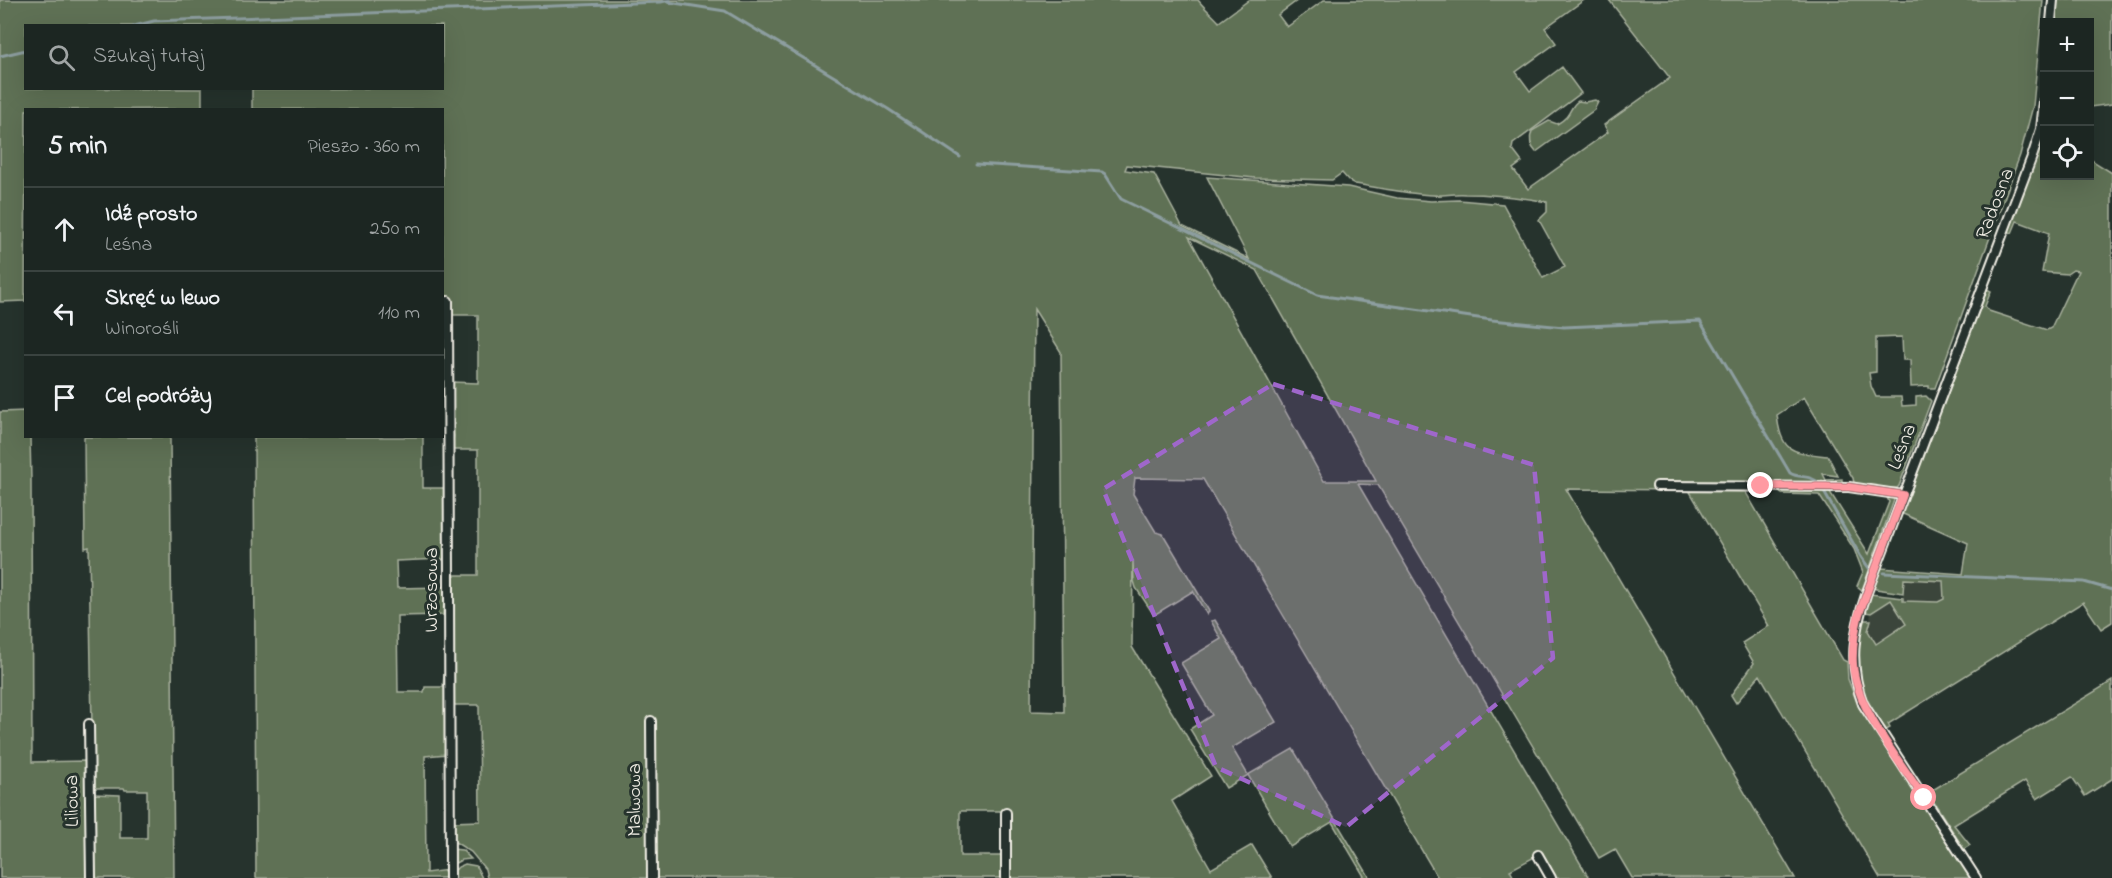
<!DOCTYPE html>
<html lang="pl">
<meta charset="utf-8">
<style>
body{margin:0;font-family:"Indie Flower",sans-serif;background:#252e2a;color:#f1f3f6}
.controls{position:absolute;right:18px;top:18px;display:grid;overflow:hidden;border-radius:0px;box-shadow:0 6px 24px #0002}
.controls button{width:54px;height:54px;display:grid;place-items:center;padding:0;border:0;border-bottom:2px solid #3a4340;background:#1c2622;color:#f1f3f6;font:30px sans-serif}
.stop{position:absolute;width:18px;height:18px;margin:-14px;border:4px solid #ff9aa2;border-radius:50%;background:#fff}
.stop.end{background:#ff9aa2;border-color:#fff;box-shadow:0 2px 6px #0008}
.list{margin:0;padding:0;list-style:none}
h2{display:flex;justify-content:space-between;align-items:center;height:78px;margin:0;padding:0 24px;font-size:26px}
h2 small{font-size:20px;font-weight:400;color:#a0a5a5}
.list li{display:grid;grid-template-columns:39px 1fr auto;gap:18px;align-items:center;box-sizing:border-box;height:84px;padding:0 24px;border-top:2px solid #3a4340}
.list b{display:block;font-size:22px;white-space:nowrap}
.list p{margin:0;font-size:20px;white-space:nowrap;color:#a0a5a5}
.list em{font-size:20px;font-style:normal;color:#a0a5a5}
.icon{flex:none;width:33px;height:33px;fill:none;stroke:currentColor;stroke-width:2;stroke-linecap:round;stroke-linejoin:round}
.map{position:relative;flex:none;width:2112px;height:878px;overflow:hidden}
.search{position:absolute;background:#1c2622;box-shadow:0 6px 24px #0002;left:24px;top:24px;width:420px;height:66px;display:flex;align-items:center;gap:15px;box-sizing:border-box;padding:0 21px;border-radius:0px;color:#a0a5a5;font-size:22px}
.panel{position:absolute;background:#1c2622;box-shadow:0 6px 24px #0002;left:24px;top:108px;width:420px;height:330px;border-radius:0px}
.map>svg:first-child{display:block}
.built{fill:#3b443a}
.green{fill:#5e7154;stroke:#a9b19e;stroke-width:1.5;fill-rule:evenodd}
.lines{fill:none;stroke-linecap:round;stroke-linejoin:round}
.stream{stroke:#8d9ea0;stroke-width:3}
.minor-casing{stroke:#f4f1e8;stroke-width:12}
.minor{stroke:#26332d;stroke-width:8}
.route{stroke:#ff9aa2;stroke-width:8}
.marked{fill:#9f67cb;fill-opacity:0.2;stroke:#9f67cb;stroke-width:4.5;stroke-dasharray:12 8;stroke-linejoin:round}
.labels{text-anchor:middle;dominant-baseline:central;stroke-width:6;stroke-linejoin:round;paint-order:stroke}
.street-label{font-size:20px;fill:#f4f1e8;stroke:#26332d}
</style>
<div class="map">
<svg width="2112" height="878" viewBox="0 0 2112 878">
<rect width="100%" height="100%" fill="#26332d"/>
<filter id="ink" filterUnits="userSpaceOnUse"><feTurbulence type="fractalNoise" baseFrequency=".0167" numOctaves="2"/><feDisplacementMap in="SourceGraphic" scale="12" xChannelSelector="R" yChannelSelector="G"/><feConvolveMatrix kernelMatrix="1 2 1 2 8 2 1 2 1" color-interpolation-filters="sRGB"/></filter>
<g filter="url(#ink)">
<g class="built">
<path d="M1903 579 1944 581V599L1938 602 1903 601Z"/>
<path d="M1891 600 1906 624 1876 644 1868 631 1871 613Z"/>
</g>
<g class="green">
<path d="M0 0H1198C1205 9 1212 14 1219 22L1249 0H1298L1278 15 1287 27 1324 0H1584L1545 28 1556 43 1516 72 1530 91 1562 67 1581 93 1513 144 1512 149 1522 162 1513 169 1528 189 1608 132 1604 125 1670 78 1609 0H2043L2033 106 2020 155 1935 388H1929V386L1911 387 1910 360H1903L1902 337 1876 338V372L1869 373 1871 386 1876 397H1901L1902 406 1916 405V397L1926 396 1931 401 1899 486 1897 488 1865 487 1854 483 1853 478 1804 397 1777 415C1781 454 1793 452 1828 456L1838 476 1823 474 1826 480 1842 479V484L1828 489 1869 554 1889 502 1886 495 1893 498 1894 500 1862 590 1857 586 1863 572 1854 549 1819 495 1782 494 1776 490 1745 491 1843 660 1847 662 1848 679 1859 708 1971 878H1880L1760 675 1736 703 1731 695 1754 663 1742 643 1769 626 1689 490 1566 489 1795 878H1632L1615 849 1599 858 1378 485 1358 484 1589 878H1555L1540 854 1510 870 1514 878H1438L1203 479 1135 478 1133 494 1156 532 1163 534 1209 611 1207 615 1193 591 1154 615 1136 588 1134 581 1133 560 1132 647 1211 776 1172 801 1211 869 1252 845 1272 878H1009L1010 811H960V856H1004V878H487L485 869 471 852 452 840V822L480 821 479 705H451V575H478V450H451C451 442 457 436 451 430V382L478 383V315H452L451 300 445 354H443L442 110 252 109V89L442 88V26H26V88L202 89V109L26 110 25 301 0 302ZM1127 165 1255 178 1332 180 1342 173 1349 181 1355 184C1380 188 1407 194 1433 195 1443 196 1454 193 1465 194 1492 194 1520 197 1547 202V212L1539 220 1565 267 1543 278 1503 204 1459 200 1431 201 1397 198 1348 187 1207 177 1249 259 1182 226 1154 174 1125 170ZM1189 237 1257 270 1376 481H1324ZM1034 309 1061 352 1064 712 1031 711Z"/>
<path d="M2057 0H2112V104L2090 107V22H2055Z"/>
<path d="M1595 100 1598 102 1594 110 1536 152C1530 146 1529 139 1532 131L1549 121 1557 124C1573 115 1568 108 1578 101L1585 102Z"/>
<path d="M2042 132 2044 134V176H2090V159L2112 173V622L2101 629 2083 602 1888 724 1890 728 1886 730C1856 686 1853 672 1862 620H1871L1868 631 1876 644 1906 624 1891 600 1871 613 1865 612 1870 594 1903 598V601L1938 602 1944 599 1943 581 1904 579 1903 593 1876 589 1873 587 1881 568 1963 574 1968 543 1901 513 1985 288 1991 291 1985 306 1989 311 2047 330 2051 328 2078 271 2073 270 2067 274 2042 272 2049 233 2017 221 2012 233 2008 231Z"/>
<path d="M25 411 26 436 30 437 31 480 32 762 87 761 88 878H0V412Z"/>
<path d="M84 437H170L174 878H94L93 794 120 795V838H147V790H125L124 788H93L89 547 85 548Z"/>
<path d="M254 437H423V488H446L445 562 442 559 396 561 397 588 445 587 443 615 397 616 398 692H424L425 687H443L444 675 446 676 447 754 425 756 426 869V873L448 870V878H256Z"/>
<path d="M1215 620 1276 722 1232 748 1248 775 1293 749 1370 878H1365L1332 822 1290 847 1248 775 1226 788 1190 729 1212 715 1181 663 1221 639 1211 621Z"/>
<path d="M2112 681V779L2085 796 2072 777 2037 799 2025 781 1954 825 1970 845 1964 849 1932 799 1935 796 1931 791Z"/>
<path d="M452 849 462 850 471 859 461 860 452 865Z"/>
<path d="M465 864 476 866 482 878H453V873L458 867Z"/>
</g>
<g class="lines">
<g class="stream">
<path d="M668 2 725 11 888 109 960 157"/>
<path d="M134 26 154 21 661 2 670 0"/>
<path d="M0 56 26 50"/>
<path d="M976 164 1102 172 1105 174 1121 199 1317 295 1492 320 1564 327 1700 321 1790 473C1799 479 1809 474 1818 482"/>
<path d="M1824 492 1861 557 1869 568"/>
<path d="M1884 573 2084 582 2112 590"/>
</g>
<defs>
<g id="minor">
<path d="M2051 22 2053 0"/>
<path d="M448 301 450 878"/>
<path d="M1657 486 1849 487 1903 495"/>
<path d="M651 721 652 878"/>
<path d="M89 724 91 878"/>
<path d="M1006 813V878"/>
<path d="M1538 855 1551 878"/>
<path d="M1976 878 1863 704C1849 666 1853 632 1866 595L2033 154 2041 129 2044 102"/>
</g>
</defs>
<use href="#minor" class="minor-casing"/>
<use href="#minor" class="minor"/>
</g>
</g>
<g class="lines" filter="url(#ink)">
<path class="route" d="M1761 486 1849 487 1903 495 1859 614C1855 630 1852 647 1853 664 1856 709 1900 761 1924 798"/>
</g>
<path class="marked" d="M1273 384 1534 465 1553 658 1346 827 1216 767 1103 489Z"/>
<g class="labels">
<g class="street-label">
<text transform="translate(1996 204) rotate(-69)">Radosna</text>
<text transform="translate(1903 447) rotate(-69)">Leśna</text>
<text transform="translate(432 590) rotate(-90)">Wrzosowa</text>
<text transform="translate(635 800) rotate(-90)">Malwowa</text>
<text transform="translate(73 801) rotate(-91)">Liliowa</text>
</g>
</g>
</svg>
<div class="controls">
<button>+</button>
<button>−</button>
<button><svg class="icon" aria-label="locate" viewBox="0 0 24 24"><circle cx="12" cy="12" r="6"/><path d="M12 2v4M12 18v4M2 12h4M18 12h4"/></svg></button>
</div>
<div class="stop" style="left:1924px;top:798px"></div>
<div class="stop end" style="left:1761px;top:486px"></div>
<div class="search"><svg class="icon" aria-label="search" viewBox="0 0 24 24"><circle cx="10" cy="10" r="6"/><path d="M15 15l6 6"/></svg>Szukaj tutaj</div>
<section class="panel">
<h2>5 min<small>Pieszo · 360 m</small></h2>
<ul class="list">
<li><svg class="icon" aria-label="ahead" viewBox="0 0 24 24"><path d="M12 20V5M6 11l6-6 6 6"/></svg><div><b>Idź prosto</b><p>Leśna</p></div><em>250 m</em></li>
<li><svg class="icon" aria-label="left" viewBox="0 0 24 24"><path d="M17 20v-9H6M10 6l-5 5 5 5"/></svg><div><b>Skręć w lewo</b><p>Winorośli</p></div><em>110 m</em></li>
<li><svg class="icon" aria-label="arrive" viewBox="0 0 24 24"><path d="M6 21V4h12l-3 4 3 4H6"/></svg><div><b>Cel podróży</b></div></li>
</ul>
</section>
</div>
